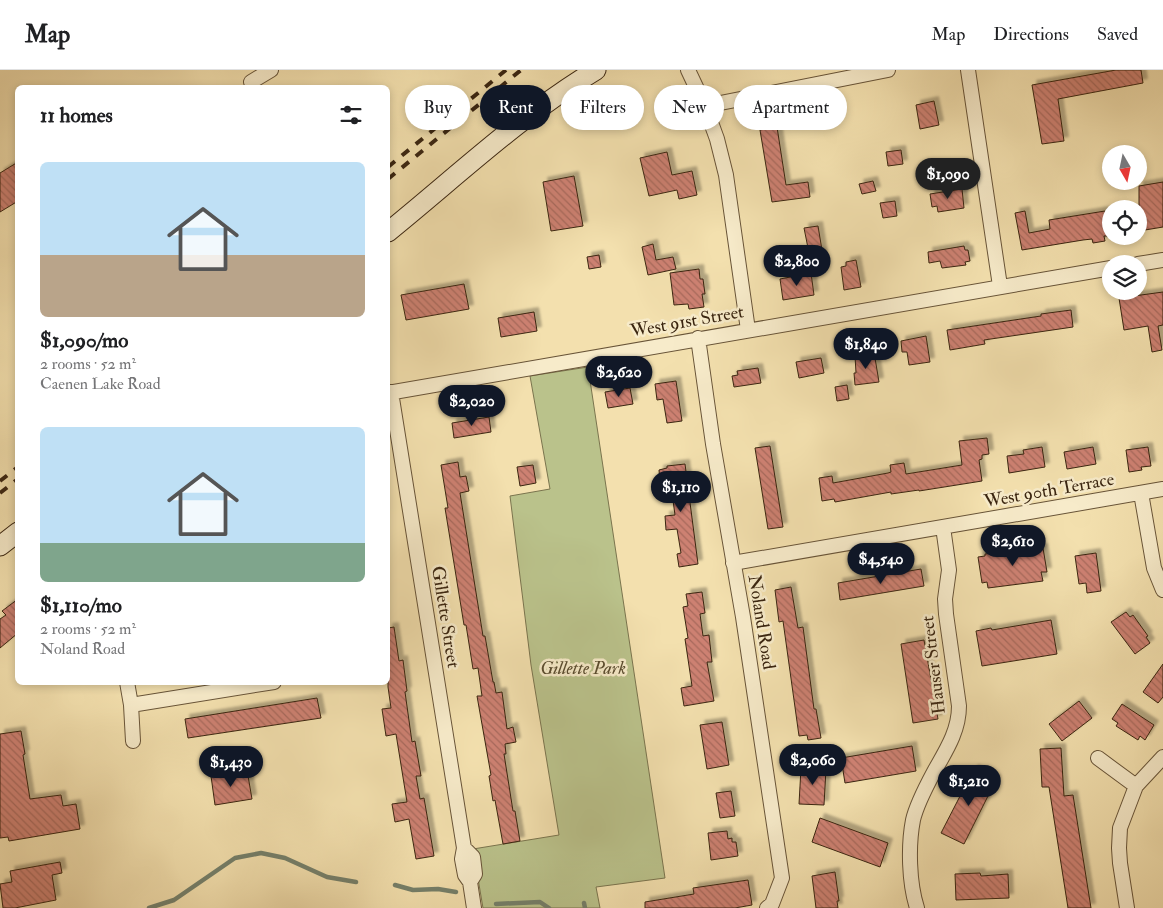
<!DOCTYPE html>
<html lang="en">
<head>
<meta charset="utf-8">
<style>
  :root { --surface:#fff; --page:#f6f6f6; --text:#202124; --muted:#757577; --line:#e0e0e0; --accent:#111827 }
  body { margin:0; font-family:"IM FELL Double Pica",serif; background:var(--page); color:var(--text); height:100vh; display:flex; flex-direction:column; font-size:19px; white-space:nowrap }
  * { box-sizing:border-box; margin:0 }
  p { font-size:16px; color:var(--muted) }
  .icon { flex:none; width:28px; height:28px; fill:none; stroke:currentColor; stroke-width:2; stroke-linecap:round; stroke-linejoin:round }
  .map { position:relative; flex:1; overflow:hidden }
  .panel { position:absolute; left:15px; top:15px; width:375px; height:600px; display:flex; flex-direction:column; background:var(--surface); border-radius:8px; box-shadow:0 2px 8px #0003 }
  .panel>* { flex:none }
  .hud { position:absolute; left:405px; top:15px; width:475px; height:45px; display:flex; gap:10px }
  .needle { width:32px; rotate:171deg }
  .controls { position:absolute; left:1102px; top:75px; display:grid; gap:10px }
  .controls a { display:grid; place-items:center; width:45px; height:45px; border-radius:50%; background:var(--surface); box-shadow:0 2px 8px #0003; font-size:25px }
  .price { position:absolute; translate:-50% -42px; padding:0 11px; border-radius:18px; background:var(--accent); color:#fff; font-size:16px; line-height:32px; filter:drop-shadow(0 1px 2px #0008) }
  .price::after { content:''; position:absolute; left:50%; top:30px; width:15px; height:11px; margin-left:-8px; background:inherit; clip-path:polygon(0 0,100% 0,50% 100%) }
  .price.on { background:#222; color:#fff }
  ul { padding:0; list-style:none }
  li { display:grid; align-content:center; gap:10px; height:265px; padding:0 25px }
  li span { display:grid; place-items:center; height:155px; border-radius:8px; color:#555 }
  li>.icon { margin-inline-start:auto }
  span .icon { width:90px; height:90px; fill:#fffc; stroke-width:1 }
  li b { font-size:21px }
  h2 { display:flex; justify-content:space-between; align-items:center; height:60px; padding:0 25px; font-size:21px }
  .pill { padding:0 18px; border-radius:22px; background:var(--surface); box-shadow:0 2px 8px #0003; font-size:18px; line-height:45px }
  .pill.on { background:var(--accent); color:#fff }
  header { display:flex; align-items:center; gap:30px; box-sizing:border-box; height:70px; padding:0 25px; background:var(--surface); border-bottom:1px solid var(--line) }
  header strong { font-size:24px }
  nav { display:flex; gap:28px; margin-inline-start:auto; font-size:18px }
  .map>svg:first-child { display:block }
  .park { fill:#bac28b; stroke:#7a744e }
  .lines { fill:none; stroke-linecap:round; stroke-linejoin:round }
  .stream { stroke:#75806b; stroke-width:4.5 }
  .building { fill:url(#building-back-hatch); stroke:#3a2510; filter:url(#shadow) }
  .minor-casing { stroke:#685438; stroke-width:16 }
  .secondary-casing { stroke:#3a2510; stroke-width:21 }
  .minor { stroke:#f7ebca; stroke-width:14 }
  .secondary { stroke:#f7ebca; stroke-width:19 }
  .rail { stroke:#3a2510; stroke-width:4; stroke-dasharray:9 9; stroke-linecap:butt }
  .labels { text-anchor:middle; stroke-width:5; stroke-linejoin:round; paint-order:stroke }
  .street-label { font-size:18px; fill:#3a2510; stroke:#f7ebca }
  .park-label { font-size:18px; font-style:italic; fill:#5a4c2f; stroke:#f7ebca }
</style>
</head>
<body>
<header>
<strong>Map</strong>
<nav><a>Map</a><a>Directions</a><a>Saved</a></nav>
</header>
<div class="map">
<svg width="1163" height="838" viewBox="0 0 1163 838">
  <defs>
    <pattern id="building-back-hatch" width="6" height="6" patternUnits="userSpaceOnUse" patternTransform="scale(1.25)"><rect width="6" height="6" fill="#cd8172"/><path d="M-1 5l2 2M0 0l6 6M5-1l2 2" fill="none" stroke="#a7695c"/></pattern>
    <filter id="shadow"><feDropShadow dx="4.5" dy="-4.5" stdDeviation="1" flood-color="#0004"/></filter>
  </defs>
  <rect width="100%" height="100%" fill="#f3e0ae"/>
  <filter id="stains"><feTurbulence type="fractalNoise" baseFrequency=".004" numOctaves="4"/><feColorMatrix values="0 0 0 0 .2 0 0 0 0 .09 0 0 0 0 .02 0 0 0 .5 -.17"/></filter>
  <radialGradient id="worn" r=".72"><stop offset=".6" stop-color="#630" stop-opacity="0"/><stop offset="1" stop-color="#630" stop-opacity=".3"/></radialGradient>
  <path class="park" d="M588 297 665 808 596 817 600 838H483L473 779 559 765 531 595 510 426 550 419 530 306Z"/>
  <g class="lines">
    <path class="stream" d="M395 815 413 820 438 819 456 822
      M584 833 585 838
      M496 834 540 832 549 838
      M149 838 174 830 235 788 261 783 285 788 327 807 356 812"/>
  </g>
  <path class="building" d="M1116 0H1141L1143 13 1058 29 1064 71 1042 74 1032 15Z
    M934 31 939 55 920 59 916 35Z
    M777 57 786 115 808 112 810 127 772 132 760 60Z
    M901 80 903 94 888 96 886 82Z
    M667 82 672 105 692 101 697 125 679 129 677 120 649 126 640 88Z
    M18 92V131L0 142V103Z
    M574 106 583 156 551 161 543 112Z
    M873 111 876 121 862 124 859 114Z
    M1163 112V157L1139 161V116Z
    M962 119 964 138 938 142 937 136 932 137 930 124Z
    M895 131 897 146 883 148 880 133Z
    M1025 141 1029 163 1050 159 1049 150 1105 141 1109 166H1104L1105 171 1093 173 1092 169 1083 170 1022 180 1015 143Z
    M818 156 823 186 810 188 804 158Z
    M653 174 656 190 673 187 676 199 648 205 642 177Z
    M964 176 965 180H968L970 191 965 192 966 195 942 198 940 191 929 193 928 182Z
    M599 185 601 197 589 199 587 187Z
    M856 190 861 217 844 220 841 197 846 196V192Z
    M699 199 700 209H703L705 224H702L704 237 689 239 688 234 674 235 670 203Z
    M811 203 814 225 783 230 780 209Z
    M464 214 469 239 406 250 401 225Z
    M1163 222V255L1158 256 1162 280 1152 282 1148 256 1124 260 1119 228Z
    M1071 240 1073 257 984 270 985 274 950 280 947 260 1041 246V244Z
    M534 242 537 261 501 267 498 248Z
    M926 266 930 292 909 295 907 282H902L901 271Z
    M873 284V288H875L879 312 855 315 854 303H856L855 286Z
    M821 288 824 303 799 308 796 292Z
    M758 298 761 313 734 317 732 306 738 305 737 301Z
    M676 311 682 351 667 353 663 329 657 330 655 314Z
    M847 315 849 329 837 331 835 317Z
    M630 318 633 334 608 338 605 322Z
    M489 347 491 362 454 368 452 353Z
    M987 368 989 384 982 385V389L979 390 982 411 919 421V420L891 424V422L835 432 834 429 822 431 819 408 832 406 833 413 888 403 891 402 890 395 904 393 906 404 962 395 959 371Z
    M770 376 783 457 768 459 755 378Z
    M1042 377 1045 397 1009 403 1007 386 1024 384 1023 380Z
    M1093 377 1096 394 1067 399 1064 382Z
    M1148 377 1151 396 1141 397 1142 400 1129 402 1126 380Z
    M458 392 460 407 466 406 469 421 460 423 483 566H485L493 612H494L496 623 502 622 507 659 513 657 516 672 505 674 506 684H504L513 741H515L520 771 503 774 495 730 493 731 489 706 491 705 480 643 477 626H482L478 598 473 599 466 555H464L445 438H448L441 395Z
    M685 394 698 494 679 497 677 484 681 483 677 459 666 460 665 446 675 445 672 423 668 424 665 410 660 411 659 400 667 398V396Z
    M533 395 536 413 520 416 517 397Z
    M1034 478V479L1043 478 1047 502H1041L1043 511 988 518 987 512 982 513 978 487 985 486V484Z
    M1096 483 1101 521 1087 523 1086 513 1079 514 1075 486Z
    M921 499 924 516 840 530 838 513Z
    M791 517 798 558 803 557 814 639H816L821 668 808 670 807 665 799 666 783 551 779 552 775 520Z
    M702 522 705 543 700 544 703 566 709 565 712 592H707L714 631 684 636 681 618 692 616 685 569 688 568 683 537 688 536 686 524Z
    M18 529V563L0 578V549L6 545 2 541Z
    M1126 542 1130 547 1133 545 1148 566 1146 567 1150 573 1135 584 1111 552Z
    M1051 550 1057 584 982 596 976 561 991 558 992 560Z
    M394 557 399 591 403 590 407 621 405 622 412 672 415 671 421 706H416L420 729 424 728 434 786 416 789 409 749 395 752 392 734 407 732 396 664 386 666 382 639 391 638 388 617V558Z
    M924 570 938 649 913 653 901 574Z
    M1163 594V627L1158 633 1143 622Z
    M317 628 321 648 188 668 185 649Z
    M1079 631 1092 648 1062 671 1049 654Z
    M1122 634 1154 655 1145 670 1140 666 1138 670 1116 656 1118 653 1112 649Z
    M722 652 729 695 707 699 700 655Z
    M21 661 25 684 23 685 30 729 61 725 63 736 76 734 80 759 9 771 8 767 0 768V664Z
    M912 676 916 701 845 713 841 688Z
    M1061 678 1064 726 1073 725 1091 838H1068L1049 717H1042L1040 679Z
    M801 698 826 699 824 735 799 734Z
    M974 699 996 710 964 774 941 763Z
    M247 700 252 729 215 735 211 706Z
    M731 721 735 746 720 748 716 723Z
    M820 748 888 773 880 797 812 772Z
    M727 761 728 769 732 768V772H736L738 786 711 790 708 763Z
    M60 792 62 803 52 805 56 830 15 838H3L0 814 12 812 10 801Z
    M835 802 839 831H837L838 838H816L812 806Z
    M980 803 981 806 1008 804 1009 828 956 830 955 804Z
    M748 810 752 835 735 838H645V832L694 824 693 818Z"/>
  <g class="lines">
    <g class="minor-casing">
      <path id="minor" d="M688 0 705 36 717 69 726 105 748 260
        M968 0 1000 216
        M251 12 271 0
        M705 36 888 0
        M1138 194 1163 190
        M698 268 713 374 743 547 782 808 772 834 767 838
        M391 322 464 778 462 789 465 805 470 812 474 838
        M388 323 1111 198
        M1141 423 1154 498 1163 520
        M733 493 1163 419
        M127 612 131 635 133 671
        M131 635 274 612
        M1098 688 1136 716
        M464 778 473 787 475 804 470 812
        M917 838C909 813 908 776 913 750 917 733 927 715 935 700 947 679 959 660 959 636L946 544 945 529 949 500 943 457
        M1127 838 1120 793 1119 778 1120 758 1136 716 1163 687"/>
    </g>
    <g class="secondary-casing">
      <path id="secondary" d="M388 162C456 107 521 45 596 0
        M0 476 18 462"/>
    </g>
    <use href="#minor" class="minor"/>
    <use href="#secondary" class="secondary"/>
    <path class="rail" d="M388 97 506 0
      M388 109 521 0
      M0 411 18 397
      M0 423 18 409"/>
  </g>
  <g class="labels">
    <g class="street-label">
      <text transform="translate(687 251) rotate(-10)" y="6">West 91st Street</text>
      <text transform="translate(1049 420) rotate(-10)" y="6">West 90th Terrace</text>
      <text transform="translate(446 547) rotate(81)" y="6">Gillette Street</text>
      <text transform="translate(762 552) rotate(81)" y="6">Noland Road</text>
      <text transform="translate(933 595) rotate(-97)" y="6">Hauser Street</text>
    </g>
    <g class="park-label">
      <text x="583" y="604">Gillette Park</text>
    </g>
  </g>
  <rect width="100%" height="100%" filter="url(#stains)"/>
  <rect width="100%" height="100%" fill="url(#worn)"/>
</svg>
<div class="controls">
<a><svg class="needle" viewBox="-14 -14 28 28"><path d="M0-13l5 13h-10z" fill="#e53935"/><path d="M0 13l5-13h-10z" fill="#757577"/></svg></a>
<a><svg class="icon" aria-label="locate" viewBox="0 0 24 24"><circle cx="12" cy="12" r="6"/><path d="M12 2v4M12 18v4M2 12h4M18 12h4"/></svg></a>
<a><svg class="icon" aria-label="layers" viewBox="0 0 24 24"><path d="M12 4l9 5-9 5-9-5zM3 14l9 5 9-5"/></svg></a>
</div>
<b class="price on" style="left:948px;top:130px">$1,090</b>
<b class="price" style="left:797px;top:217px">$2,800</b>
<b class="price" style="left:866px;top:300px">$1,840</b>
<b class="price" style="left:619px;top:328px">$2,620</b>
<b class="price" style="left:472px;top:357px">$2,020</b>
<b class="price" style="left:681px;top:443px">$1,110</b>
<b class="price" style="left:1013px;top:497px">$2,610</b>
<b class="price" style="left:881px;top:515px">$4,540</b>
<b class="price" style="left:813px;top:716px">$2,060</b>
<b class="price" style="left:231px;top:718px">$1,430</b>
<b class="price" style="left:969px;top:737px">$1,210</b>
<div class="hud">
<a class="pill">Buy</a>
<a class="pill on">Rent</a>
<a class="pill">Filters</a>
<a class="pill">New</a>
<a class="pill">Apartment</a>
</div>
<section class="panel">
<h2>11 homes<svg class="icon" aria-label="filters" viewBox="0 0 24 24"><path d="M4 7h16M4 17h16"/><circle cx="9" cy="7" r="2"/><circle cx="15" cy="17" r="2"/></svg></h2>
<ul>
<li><span style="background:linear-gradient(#bfe0f5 60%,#b9a48a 0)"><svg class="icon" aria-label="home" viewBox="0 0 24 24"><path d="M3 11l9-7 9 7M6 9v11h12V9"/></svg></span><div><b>$1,090/mo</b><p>2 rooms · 52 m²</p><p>Caenen Lake Road</p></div></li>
<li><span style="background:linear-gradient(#bfe0f5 75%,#7fa58c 0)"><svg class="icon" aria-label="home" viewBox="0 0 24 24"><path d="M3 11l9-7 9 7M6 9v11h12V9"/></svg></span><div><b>$1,110/mo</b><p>2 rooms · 52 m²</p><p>Noland Road</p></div></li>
</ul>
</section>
</div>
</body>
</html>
